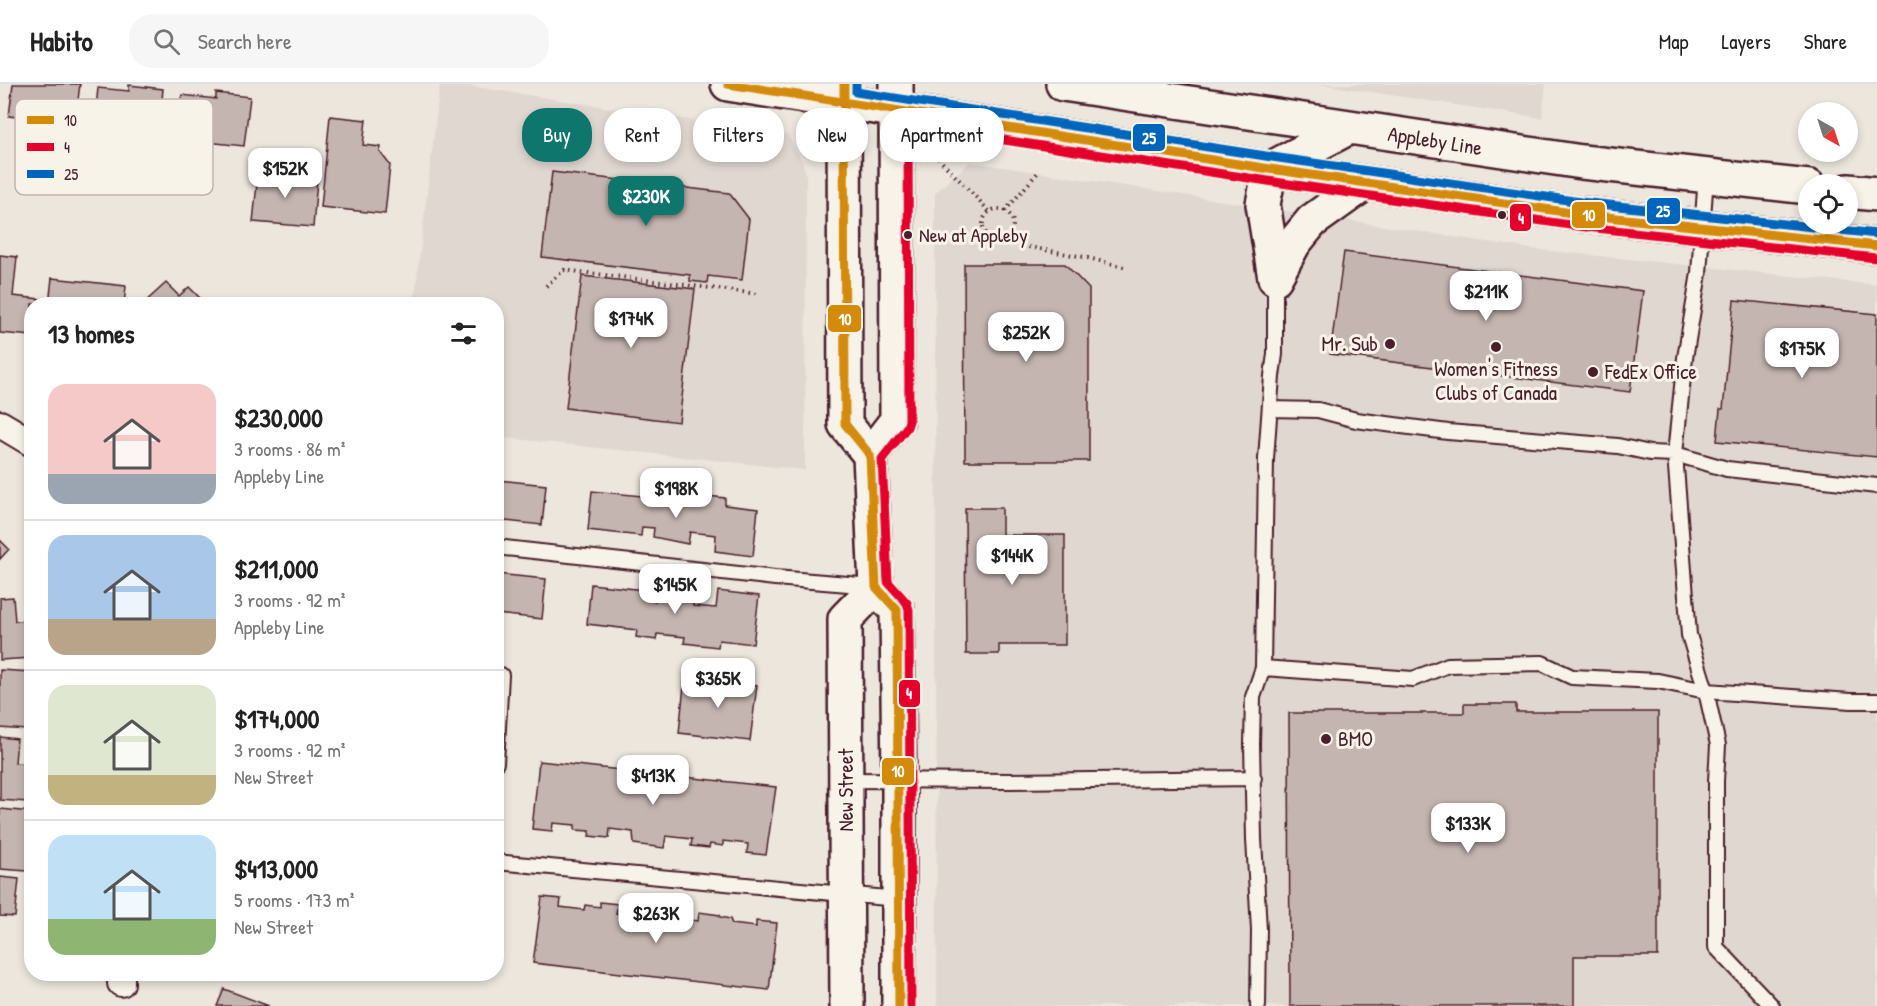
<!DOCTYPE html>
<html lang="en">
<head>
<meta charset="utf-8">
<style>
  :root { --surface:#fff; --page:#f6f6f6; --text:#222; --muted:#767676; --line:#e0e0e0; --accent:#0f766e }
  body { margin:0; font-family:"Patrick Hand",sans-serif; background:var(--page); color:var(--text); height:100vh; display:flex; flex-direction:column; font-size:22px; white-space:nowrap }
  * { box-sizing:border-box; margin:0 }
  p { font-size:20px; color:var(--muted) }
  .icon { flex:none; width:33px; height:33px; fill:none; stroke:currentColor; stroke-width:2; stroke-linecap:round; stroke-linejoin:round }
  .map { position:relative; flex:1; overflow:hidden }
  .panel { position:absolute; left:24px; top:213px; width:480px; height:684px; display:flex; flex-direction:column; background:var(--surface); border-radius:24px; box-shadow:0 3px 9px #0003 }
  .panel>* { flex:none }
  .banner { position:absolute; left:522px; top:24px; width:570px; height:54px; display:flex; gap:12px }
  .needle { width:39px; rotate:141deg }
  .controls { position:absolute; left:1798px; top:18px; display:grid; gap:12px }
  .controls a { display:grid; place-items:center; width:60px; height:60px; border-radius:50%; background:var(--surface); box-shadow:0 3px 9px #0003; font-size:30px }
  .price { position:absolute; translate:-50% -51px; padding:0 14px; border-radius:12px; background:#fff; color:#222; font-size:20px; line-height:39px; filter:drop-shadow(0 2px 3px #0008) }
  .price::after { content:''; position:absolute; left:50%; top:36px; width:18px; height:14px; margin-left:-9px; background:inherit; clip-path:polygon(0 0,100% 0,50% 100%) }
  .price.active { background:var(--accent); color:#fff }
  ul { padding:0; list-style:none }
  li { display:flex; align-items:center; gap:18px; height:150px; padding:0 24px }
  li+li { border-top:2px solid var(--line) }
  li span { display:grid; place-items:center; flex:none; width:168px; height:120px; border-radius:18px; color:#555 }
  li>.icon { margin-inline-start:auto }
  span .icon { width:72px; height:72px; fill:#fffc; stroke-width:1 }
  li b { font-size:26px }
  h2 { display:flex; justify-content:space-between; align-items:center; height:72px; padding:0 24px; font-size:26px }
  .tag { padding:0 21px; border-radius:24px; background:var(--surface); box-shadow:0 3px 9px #0003; font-size:21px; line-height:54px }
  .tag.active { background:var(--accent); color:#fff }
  header { display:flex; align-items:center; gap:36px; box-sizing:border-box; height:84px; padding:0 30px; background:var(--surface); border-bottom:2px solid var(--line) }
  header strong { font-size:28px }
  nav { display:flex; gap:33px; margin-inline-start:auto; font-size:21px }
  .search { width:420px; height:54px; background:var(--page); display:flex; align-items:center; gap:15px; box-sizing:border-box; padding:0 21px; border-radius:24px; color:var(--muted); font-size:22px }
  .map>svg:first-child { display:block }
  .built { fill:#e0d7d0 }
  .building { fill:#c4b5b0; stroke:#4a1f2b; stroke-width:1.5 }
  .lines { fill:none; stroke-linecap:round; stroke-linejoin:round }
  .service-casing { stroke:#4a1f2b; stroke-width:18 }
  .minor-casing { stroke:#4a1f2b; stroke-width:30 }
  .secondary-casing { stroke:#4a1f2b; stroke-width:38 }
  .primary-casing { stroke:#4a1f2b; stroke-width:38 }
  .path { stroke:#4a1f2b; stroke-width:4; stroke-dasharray:1.5 4.5; stroke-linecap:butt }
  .service { stroke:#f7f3e8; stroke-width:14 }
  .minor { stroke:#f7f3e8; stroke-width:26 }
  .secondary { stroke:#f7f3e8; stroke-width:33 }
  .primary { stroke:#f7f3e8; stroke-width:33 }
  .bus-1-casing { stroke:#f7f3e8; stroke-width:14 }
  .bus-2-casing { stroke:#f7f3e8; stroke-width:14 }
  .bus-3-casing { stroke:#f7f3e8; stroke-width:14 }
  .bus-1 { stroke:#d48b09; stroke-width:9 }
  .bus-2 { stroke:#e4002b; stroke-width:9 }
  .bus-3 { stroke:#0065bd; stroke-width:9 }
  .bus-dot { fill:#4a1f2b; stroke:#f7f3e8; stroke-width:2 }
  .labels { text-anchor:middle; stroke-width:6; stroke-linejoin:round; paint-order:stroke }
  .bus-label { font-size:20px; fill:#4a1f2b; stroke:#f7f3e8; text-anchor:start }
  .street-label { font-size:21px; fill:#4a1f2b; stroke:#f7f3e8 }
  .poi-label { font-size:21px; fill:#4a1f2b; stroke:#f7f3e8; text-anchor:start }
  .key { fill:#f7f3e8; stroke:#c3b3af; stroke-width:1.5 }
  .key-label { font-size:16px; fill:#4a1f2b }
  .line-badge { stroke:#f7f3e8; stroke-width:2 }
  .badge-label { font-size:16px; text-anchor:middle; font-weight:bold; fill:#fff }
</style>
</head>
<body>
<header>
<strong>Habito</strong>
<div class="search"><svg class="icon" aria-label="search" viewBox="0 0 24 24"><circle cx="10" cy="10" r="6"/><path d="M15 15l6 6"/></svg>Search here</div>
<nav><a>Map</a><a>Layers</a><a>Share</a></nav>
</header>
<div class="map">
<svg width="1877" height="922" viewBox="0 0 1877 922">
  <rect width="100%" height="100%" fill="#ece6dd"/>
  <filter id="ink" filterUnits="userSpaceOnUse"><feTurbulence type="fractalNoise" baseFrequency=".0167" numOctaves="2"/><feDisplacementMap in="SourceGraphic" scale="12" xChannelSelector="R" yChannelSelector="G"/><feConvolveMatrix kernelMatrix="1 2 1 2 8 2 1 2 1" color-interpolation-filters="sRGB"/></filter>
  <g filter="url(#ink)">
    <path class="built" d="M440 0H456L788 51 802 77 806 90 805 386 497 353 496 220H414Z
      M1319 0H1546L1542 34Z
      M970 78 1532 165 1877 201V922H937L935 109Z"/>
    <path class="building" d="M13 0H80L75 40 9 32Z
      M129 1 163 5 159 49 94 42 98 4 129 7Z
      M216 9 250 13 244 62 178 55 182 11 216 15Z
      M330 32 366 36 363 61 381 63 380 68 390 81 385 130 321 123Z
      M275 83 296 85 295 93 317 96 313 143 253 138 258 90 275 92Z
      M552 88 729 109 749 135 742 196 708 192 707 199 690 197V191L542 173Z
      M1344 168 1643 207 1630 308 1330 270Z
      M0 171 17 173 13 212 40 215V220H32V252L0 249Z
      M964 180H1065L1089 205V377H965Z
      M582 192 695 205 679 338 566 324Z
      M52 194 126 202 124 220H49Z
      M166 199 179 212 189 203 206 220H143Z
      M1734 216 1877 230V373L1717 357 1720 325H1723Z
      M496 389H499L498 396 546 401 542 441 496 436Z
      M643 405 663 407 662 413 689 416 690 410 725 414V421L758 425 753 472 715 467 716 451 690 448 688 460 653 453 654 444 642 443 641 452 588 446 592 407 642 412Z
      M965 424H1002V451H1065V561H999V570H966Z
      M0 456 9 465 0 475Z
      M496 490 546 495 542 535 496 530Z
      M591 500 644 506V516L655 517 657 504 694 509 693 522 716 524 718 507 759 512 753 560 719 556 718 563 684 559 685 553 657 550 656 556 636 553 637 546 587 540Z
      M13 513 15 537 31 536 32 574 0 576V514Z
      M0 586 32 588 27 646 0 644Z
      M685 592 757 601 750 657 679 649Z
      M1464 620H1516V628H1658V872H1574V922H1290L1289 629H1464Z
      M0 653 17 655 15 679 31 680 28 718 0 716Z
      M539 677 776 703 766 771 747 769 748 760 723 757V762L710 760 709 764 691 762 692 755 666 752 664 764 634 760 633 748 610 745 609 754 589 752 590 747 575 746V741L553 739 552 747 532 745Z
      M0 725 32 728 27 787 0 785Z
      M0 793 19 795 15 833 0 832Z
      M542 813 561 815 560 823 584 826 585 821 600 823V818L618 820 616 829 641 832 642 817 676 822 675 834 698 837 699 828 720 831V833L730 835 732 840 756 843V837L777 839 769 906 533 879Z
      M224 905 269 922H217Z"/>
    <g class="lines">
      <g class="service-casing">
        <path id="service" d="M1706 92 1699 189 1685 274 1675 370 1689 551 1706 607 1718 661 1716 697V863L1772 922
          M1270 325 1318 326 1356 336 1448 348 1618 362 1650 369 1675 370 1727 385 1877 402
          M496 463 775 494 873 502
          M1263 584 1413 595 1448 581 1542 579 1572 593 1658 597 1706 607 1851 617H1877
          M496 679 501 591
          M847 696 1011 697 1254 694
          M496 778 898 815
          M1258 922 1259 846 1254 755 1252 660 1253 613 1263 584 1266 375 1272 292 1275 270V194"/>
      </g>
      <g class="minor-casing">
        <path id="minor" d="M0 340 32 359
          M121 890V899"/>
      </g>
      <g class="secondary-casing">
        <path id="secondary" d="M844 0 845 340 870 371 876 503 897 526 899 696V922
          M1275 194 1263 120 1270 85 1348 44
          M1275 194 1294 159 1312 137 1365 99
          M870 371 897 336 896 0
          M847 922 845 535 876 503"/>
      </g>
      <g class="primary-casing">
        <path id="primary" d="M728 0 1270 85 1579 130 1877 162
          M1063 0 1582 78 1809 103
          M1848 107 1877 110"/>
      </g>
      <path class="path" d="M938 74 990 128
        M983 140a15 15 0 1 1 30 0a15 15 0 1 1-30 0Z
        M1005 127 1040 86
        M1008 151 1023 162 1084 173 1128 184
        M546 202 564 186 759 210"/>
      <use href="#service" class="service"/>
      <use href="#minor" class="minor"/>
      <use href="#secondary" class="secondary"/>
      <use href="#primary" class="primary"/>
      <g class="bus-1-casing">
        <path id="bus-1" d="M728 0 1270 85 1579 130 1877 162
          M844 0 845 340 870 371 876 503 897 526 899 922"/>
      </g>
      <g class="bus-2-casing">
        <path id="bus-2" d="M911 922 909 526 907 519 888 498 882 375 907 343 909 337 908 41 1268 97 1577 142 1876 174"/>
      </g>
      <g class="bus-3-casing">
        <path id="bus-3" d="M856 0V8L1272 73 1581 118 1877 150"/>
      </g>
      <use href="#bus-1" class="bus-1"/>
      <use href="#bus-2" class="bus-2"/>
      <use href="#bus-3" class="bus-3"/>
    </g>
  </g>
  <g class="bus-dot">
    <circle cx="1502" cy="131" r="5"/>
    <circle cx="908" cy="151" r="5"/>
    <circle cx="1390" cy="260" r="6"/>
    <circle cx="1496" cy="263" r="6"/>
    <circle cx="1593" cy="288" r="6"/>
    <circle cx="1326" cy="655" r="6"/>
  </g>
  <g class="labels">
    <g class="bus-label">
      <text x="919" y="158">New at Appleby</text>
    </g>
    <g class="street-label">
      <text transform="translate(1435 57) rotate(9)" y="7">Appleby Line</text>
      <text transform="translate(846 706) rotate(-90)" y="7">New Street</text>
    </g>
    <g class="poi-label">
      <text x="1378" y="267" text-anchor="end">Mr. Sub</text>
      <text x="1496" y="292" text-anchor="middle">Women's Fitness<tspan x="1496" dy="24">Clubs of Canada</tspan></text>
      <text x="1605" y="295">FedEx Office</text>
      <text x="1338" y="662">BMO</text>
    </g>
  </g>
  <rect x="15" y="15" width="198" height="96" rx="9" class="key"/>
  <rect x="27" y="32" width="27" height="8" fill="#d48b09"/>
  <rect x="27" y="59" width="27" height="8" fill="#e4002b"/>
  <rect x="27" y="86" width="27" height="8" fill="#0065bd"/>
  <g class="key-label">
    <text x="64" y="42">10</text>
    <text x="64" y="69">4</text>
    <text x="64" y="96">25</text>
  </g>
  <g class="line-badge">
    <rect x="1132" y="39" width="34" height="29" rx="6" fill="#0065bd"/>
    <rect x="1646" y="113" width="35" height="28" rx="6" fill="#0065bd"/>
    <rect x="1571" y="117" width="35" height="28" rx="6" fill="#d48b09"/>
    <rect x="1509" y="119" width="23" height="29" rx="6" fill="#e4002b"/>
    <rect x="827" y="220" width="35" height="29" rx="6" fill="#d48b09"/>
    <rect x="898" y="595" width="23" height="29" rx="6" fill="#e4002b"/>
    <rect x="881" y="673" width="34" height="29" rx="6" fill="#d48b09"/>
  </g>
  <g class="badge-label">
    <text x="1149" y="60">25</text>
    <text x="1663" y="133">25</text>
    <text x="1589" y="137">10</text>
    <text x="1521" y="140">4</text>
    <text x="845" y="241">10</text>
    <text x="909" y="615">4</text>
    <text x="898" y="693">10</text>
  </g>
</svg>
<div class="controls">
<a><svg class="needle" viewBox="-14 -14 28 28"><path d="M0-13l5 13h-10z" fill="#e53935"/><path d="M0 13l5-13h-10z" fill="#767676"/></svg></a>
<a><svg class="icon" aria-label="locate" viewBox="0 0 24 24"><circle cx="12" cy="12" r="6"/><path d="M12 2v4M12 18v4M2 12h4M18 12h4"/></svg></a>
</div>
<b class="price" style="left:285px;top:115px">$152K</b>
<b class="price active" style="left:646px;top:143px">$230K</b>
<b class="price" style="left:1486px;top:238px">$211K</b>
<b class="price" style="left:631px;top:265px">$174K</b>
<b class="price" style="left:1026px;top:279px">$252K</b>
<b class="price" style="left:1802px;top:295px">$175K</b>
<b class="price" style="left:676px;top:435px">$198K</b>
<b class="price" style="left:1012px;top:502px">$144K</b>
<b class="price" style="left:675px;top:531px">$145K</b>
<b class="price" style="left:718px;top:625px">$365K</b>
<b class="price" style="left:653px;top:722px">$413K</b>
<b class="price" style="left:1468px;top:770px">$133K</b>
<b class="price" style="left:656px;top:860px">$263K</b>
<div class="banner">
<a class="tag active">Buy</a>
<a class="tag">Rent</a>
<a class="tag">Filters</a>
<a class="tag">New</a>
<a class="tag">Apartment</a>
</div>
<section class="panel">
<h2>13 homes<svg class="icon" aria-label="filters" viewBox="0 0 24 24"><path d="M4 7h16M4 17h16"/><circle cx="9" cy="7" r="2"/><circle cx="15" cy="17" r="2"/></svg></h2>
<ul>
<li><span style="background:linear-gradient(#f6c9c9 75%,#9aa5b1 0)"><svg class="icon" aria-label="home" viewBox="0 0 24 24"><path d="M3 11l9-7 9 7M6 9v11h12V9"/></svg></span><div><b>$230,000</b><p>3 rooms · 86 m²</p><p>Appleby Line</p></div></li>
<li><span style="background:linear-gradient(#a9c7e8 70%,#b9a48a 0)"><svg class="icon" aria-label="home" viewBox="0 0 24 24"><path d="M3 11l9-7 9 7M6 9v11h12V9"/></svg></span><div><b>$211,000</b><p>3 rooms · 92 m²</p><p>Appleby Line</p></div></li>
<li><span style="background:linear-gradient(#dfe7d0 75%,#c2b280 0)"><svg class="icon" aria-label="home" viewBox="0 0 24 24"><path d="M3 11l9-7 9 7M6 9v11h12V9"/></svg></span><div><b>$174,000</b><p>3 rooms · 92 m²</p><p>New Street</p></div></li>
<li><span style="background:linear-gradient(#bfe0f5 70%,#8fb573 0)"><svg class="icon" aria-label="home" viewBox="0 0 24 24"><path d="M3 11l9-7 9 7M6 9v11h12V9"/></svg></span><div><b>$413,000</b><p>5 rooms · 173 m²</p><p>New Street</p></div></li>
</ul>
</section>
</div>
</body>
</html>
